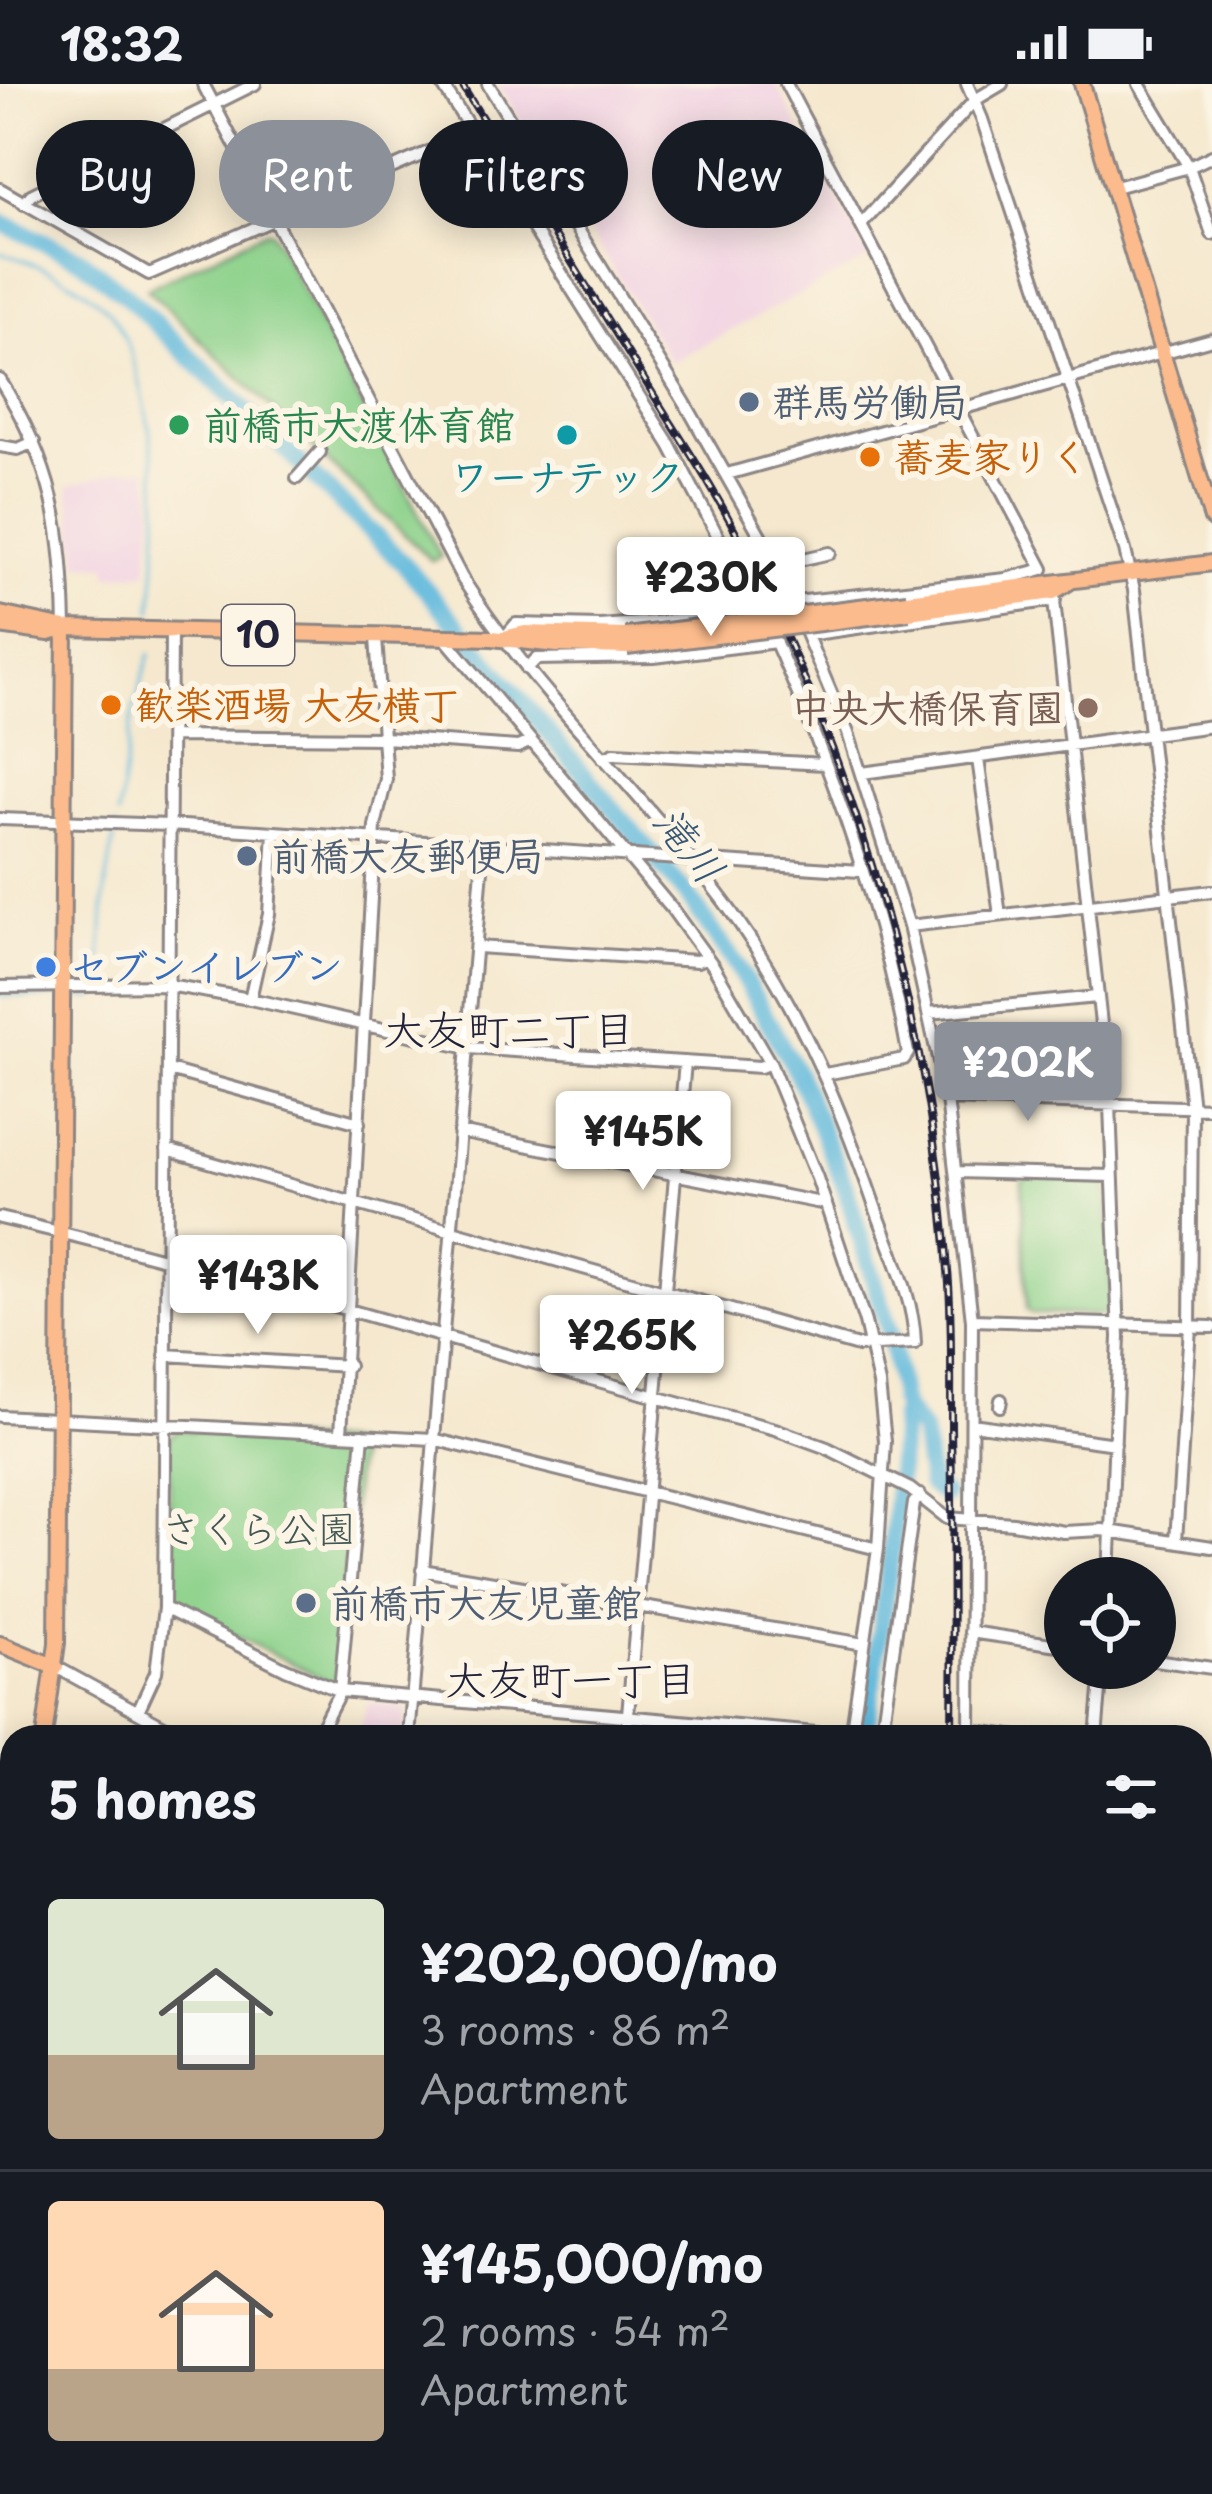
<!DOCTYPE html>
<html lang="en">
<head>
<meta charset="utf-8">
<style>
  :root { --surface:#171b24; --page:#20242c; --text:#f1f3f6; --muted:#9ea1a6; --line:#363941; --accent:#8c9099 }
  body { margin:0; font-family:"Playpen Sans","Klee One",sans-serif; background:var(--page); color:var(--text); height:100vh; display:flex; flex-direction:column; font-size:45px; white-space:nowrap }
  * { box-sizing:border-box; margin:0 }
  p { font-size:39px; color:var(--muted) }
  .icon { flex:none; width:66px; height:66px; fill:none; stroke:currentColor; stroke-width:2; stroke-linecap:round; stroke-linejoin:round }
  .map { position:relative; flex:1; overflow:hidden }
  .sheet { position:absolute; left:0px; top:1641px; width:1212px; height:771px; display:flex; flex-direction:column; background:var(--surface); border-radius:36px 36px 0 0; box-shadow:0 6px 30px #0003 }
  .sheet>* { flex:none }
  .banner { position:absolute; left:36px; top:36px; width:1140px; height:108px; display:flex; gap:24px }
  .tools { position:absolute; left:1044px; top:1473px; display:grid; gap:24px }
  .tools a { display:grid; place-items:center; width:132px; height:132px; border-radius:50%; background:var(--surface); box-shadow:0 6px 30px #0003; font-size:60px }
  .price { position:absolute; translate:-50% -102px; padding:0 27px; border-radius:12px; background:#fff; color:#222; font-size:39px; line-height:78px; filter:drop-shadow(0 3px 6px #0008) }
  .price::after { content:''; position:absolute; left:50%; top:72px; width:36px; height:27px; margin-left:-18px; background:inherit; clip-path:polygon(0 0,100% 0,50% 100%) }
  .price.on { background:var(--accent); color:#fff }
  ul { padding:0; list-style:none }
  li { display:flex; align-items:center; gap:36px; height:300px; padding:0 48px }
  li+li { border-top:3px solid var(--line) }
  li span { display:grid; place-items:center; flex:none; width:336px; height:240px; border-radius:12px; color:#555 }
  li>.icon { margin-inline-start:auto }
  span .icon { width:144px; height:144px; fill:#fffc; stroke-width:1 }
  li b { font-size:51px }
  h2 { display:flex; justify-content:space-between; align-items:center; height:144px; padding:0 48px; font-size:51px }
  .chip { padding:0 42px; border-radius:54px; background:var(--surface); box-shadow:0 6px 30px #0003; font-size:42px; line-height:108px }
  .chip.on { background:var(--accent); color:#fff }
  .status { display:flex; justify-content:space-between; align-items:center; height:84px; padding:0 60px; background:var(--surface); direction:ltr }
  .status svg { height:33px; fill:currentColor }
  .map>svg:first-child { display:block }
  .built { fill:#f1d0e3 }
  .green { fill:#8dd28c; stroke:#587a64; stroke-width:3 }
  .lines { fill:none; stroke-linecap:round; stroke-linejoin:round }
  .stream { stroke:#60b9dd; stroke-width:3 }
  .river { stroke:#60b9dd; stroke-width:18 }
  .minor-casing { stroke:#8c8584; stroke-width:16 }
  .major-casing { stroke:#8c8584; stroke-width:20 }
  .highway-casing { stroke:#8c8584; stroke-width:22 }
  .minor { stroke:#fff; stroke-width:10 }
  .major { stroke:#fbbb8c; stroke-width:14 }
  .highway { stroke:#fbbb8c; stroke-width:16 }
  .rail-casing { stroke:#22223b; stroke-width:8 }
  .rail { stroke:#fcf5e5; stroke-width:3; stroke-dasharray:9; stroke-linecap:butt }
  .major-bridge-casing { stroke:#8c8584; stroke-width:20; stroke-linecap:butt }
  .major-bridge { stroke:#fbbb8c; stroke-width:14 }
  .service-dot { fill:#5c6f8a; stroke:#fcf5e5; stroke-width:4.5 }
  .leisure-dot { fill:#2e9e5b; stroke:#fcf5e5; stroke-width:4.5 }
  .culture-dot { fill:#0f9aa8; stroke:#fcf5e5; stroke-width:4.5 }
  .food-dot { fill:#e8710a; stroke:#fcf5e5; stroke-width:4.5 }
  .education-dot { fill:#8d6e63; stroke:#fcf5e5; stroke-width:4.5 }
  .shop-dot { fill:#3f7fe0; stroke:#fcf5e5; stroke-width:4.5 }
  .labels { text-anchor:middle; stroke-width:12; stroke-linejoin:round; paint-order:stroke }
  .shield { fill:#fcf5e5; stroke:#63616e; stroke-width:3 }
  .shield-label { font-size:36px; font-weight:bold; fill:#22223b }
  .service-label { font-size:39px; font-weight:bold; fill:#4e5e75; stroke:#fcf5e5; text-anchor:start }
  .leisure-label { font-size:39px; font-weight:bold; fill:#27864d; stroke:#fcf5e5; text-anchor:start }
  .food-label { font-size:39px; font-weight:bold; fill:#c56008; stroke:#fcf5e5; text-anchor:start }
  .culture-label { font-size:39px; font-weight:bold; fill:#0d838f; stroke:#fcf5e5 }
  .education-label { font-size:39px; font-weight:bold; fill:#785e54; stroke:#fcf5e5; text-anchor:end }
  .shop-label { font-size:39px; font-weight:bold; fill:#366cbe; stroke:#fcf5e5; text-anchor:start }
  .park-label { font-size:39px; fill:#425753; stroke:#fcf5e5 }
  .water-label { font-size:42px; font-style:italic; fill:#385774; stroke:#fcf5e5 }
  .neighbourhood-label { font-size:42px; fill:#22223b; stroke:#fcf5e5 }
</style>
</head>
<body>
<div class="status"><b>18:32</b><svg viewBox="0 0 49 12"><path d="M0 12V9h3v3zM5 12V6h3v6zM10 12V3h3v9zM15 12V0h3v12zM26 1h20v11H26zM47 4h2v5h-2z"/></svg></div>
<div class="map">
<svg width="1212" height="2410" viewBox="0 0 1212 2410">
  <rect width="100%" height="100%" fill="#fcf5e5"/>
  <filter id="ink" filterUnits="userSpaceOnUse"><feTurbulence type="fractalNoise" baseFrequency=".00833" numOctaves="2"/><feDisplacementMap in="SourceGraphic" scale="24" xChannelSelector="R" yChannelSelector="G"/><feConvolveMatrix kernelMatrix="1 2 1 2 8 2 1 2 1" color-interpolation-filters="sRGB"/></filter>
  <filter id="wash" filterUnits="userSpaceOnUse"><feTurbulence type="fractalNoise" baseFrequency=".004" numOctaves="4" result="noise"/><feDisplacementMap in="SourceGraphic" scale="48" xChannelSelector="R" yChannelSelector="G"/><feGaussianBlur stdDeviation="2.7" result="paint"/><feColorMatrix in="noise" values="0 0 0 0 0 0 0 0 0 0 0 0 0 0 0 0 0 1.4 0 .05"/><feComposite in="paint" operator="in"/></filter>
  <g filter="url(#wash)">
    <rect width="100%" height="100%" fill="#f5e8ce"/>
    <path class="built" d="M498 0H776L869 174 671 278Z
      M147 385 154 427 147 488 108 491V481L79 480 68 402 123 386Z
      M368 1619 402 1622 406 1627 404 1653H357Z"/>
    <path class="green" d="M266 147 272 148 441 473 432 477 147 205Z
      M1026 1093 1102 1095 1107 1100 1111 1226 1106 1231 1032 1230 1027 1226 1022 1097Z
      M179 1346 354 1359 357 1366 336 1596 332 1599 173 1521 169 1515V1353Z"/>
    <g class="lines">
      <path class="stream" d="M0 168C40 182 74 193 105 223 141 257 156 376 158 425 159 458 154 493 152 527
        M118 732 133 627 150 570
        M100 899 105 807 116 742
        M0 912 54 913
        M70 913 92 914 99 909"/>
      <path class="river" d="M0 138 80 175 127 212 406 482 687 811 737 882 798 991 844 1100 890 1249 903 1324 892 1463 865 1653
        M903 1324 922 1347 930 1400 944 1411
        M788 2400 789 2410"/>
    </g>
  </g>
  <g filter="url(#ink)">
    <g class="lines">
      <g class="minor-casing">
        <path id="minor" d="M442 0 670 361 755 523 763 530C827 670 881 818 908 969L904 975 825 990
          M488 0 685 319 777 481 848 649 909 842 947 1015 972 1236 970 1653
          M786 0 1043 485 1006 495 795 518
          M967 0 982 35 1125 466 1134 506 1192 1024 1190 1243 1176 1457
          M1139 0 1189 83 1212 150
          M1115 103 1189 83 1212 72
          M0 105 149 190 472 49
          M24 120 31 111 255 0
          M861 141 975 16 1002 0
          M0 296C54 383 63 444 65 544
          M0 362 18 365 34 358
          M727 390 1212 255
          M297 394 320 368
          M777 481 830 469
          M1053 508 1110 1021 1119 1253 1109 1494
          M807 551 1055 516
          M445 554 672 825 714 883 770 979 817 1094 865 1238 879 1300 885 1357 878 1465 851 1653
          M504 554 516 540 600 542 664 537 755 523
          M527 585 536 575 654 573 776 558
          M171 652 384 654 518 663 529 658
          M603 674 614 669 825 680
          M978 675 1000 831
          M862 689 1212 642
          M0 735 169 741 860 787
          M909 842 1212 807
          M477 863 697 877 707 873
          M0 903 168 901 250 915 468 964 760 983 770 979
          M250 915 269 830 274 748
          M929 929 1097 913
          M169 986 359 1039
          M947 1015 1212 1024
          M459 1048 826 1120
          M167 1066 858 1262 915 1259C914 1213 889 1163 874 1120 837 1013 793 911 725 819 642 707 537 612 462 494L203 0
          M957 1088 1112 1092
          M0 1134C261 1195 516 1278 775 1345L827 1364 910 1405 947 1434 1013 1439 1064 1448 1102 1446 1212 1463
          M972 1236 1212 1243
          M165 1271 348 1282
          M1000 1322 1001 1316
          M0 1332 433 1355 878 1465
          M972 1340 1115 1360
          M341 1350 375 742 386 695 376 554
          M422 1486 864 1560
          M164 1524 286 1585 340 1607 851 1652
          M970 1548 1065 1562
          M1155 1576 1212 1584
          M56 1583 184 1653
          M138 1627 156 1588 164 1524 171 547
          M970 1646 1018 1653
          M316 1653 340 1607 363 1351
          M409 1653 484 761
          M626 1653 685 978
          M881 1653 914 1419 920 1411
          M1096 1653 1102 1584
          M1200 1680 1212 1682
          M0 1755 12 1759
          M1200 2010 1212 2011
          M0 2052 12 2056
          M1200 2155 1212 2156
          M0 2195 12 2155
          M0 2213 12 2217
          M1200 2284 1212 2287
          M882 2400 884 2410
          M961 2400 966 2410
          M131 2410 134 2400
          M351 2410 352 2400
          M430 2410 432 2400
          M517 2410 520 2400
          M599 2410 602 2400
          M727 2410 728 2400
          M936 2410 939 2400
          M1061 2410 1068 2400"/>
      </g>
      <g class="major-casing">
        <path id="major" d="M1082 0 1212 435
          M907 517 1212 479
          M909 528 1053 508 1071 497
          M0 530 65 544
          M0 542 49 549 65 544 492 554 557 561 627 563
          M508 553 525 549 626 552
          M0 1560 56 1583
          M44 1653 57 1559 65 544
          M3 1902 2 1880 12 1822
          M1200 1924 1212 1839
          M1200 2392H1212
          M1075 2410 1084 2400"/>
      </g>
      <g class="highway-casing">
        <path id="highway" d="M1200 1784 1212 1785
          M1200 1799H1212
          M0 1881 12 1875
          M0 1904 12 1898"/>
      </g>
      <use href="#minor" class="minor"/>
      <use href="#major" class="major"/>
      <use href="#highway" class="highway"/>
      <g class="rail-casing">
        <path id="rail" d="M461 0C523 100 586 200 647 300 680 354 716 407 744 464 860 693 932 943 949 1200 952 1248 951 1297 951 1345 953 1448 953 1550 952 1653
          M805 2410 812 2400
          M836 2410 843 2400"/>
      </g>
      <use href="#rail" class="rail"/>
      <g class="major-bridge-casing">
        <path id="major-bridge" d="M626 552 907 517
          M627 563 909 528"/>
      </g>
      <use href="#major-bridge" class="major-bridge"/>
    </g>
  </g>
  <g class="service-dot">
    <circle cx="749" cy="318" r="12"/>
    <circle cx="247" cy="772" r="12"/>
    <circle cx="306" cy="1519" r="12"/>
  </g>
  <circle class="leisure-dot" cx="179" cy="341" r="12"/>
  <circle class="culture-dot" cx="567" cy="351" r="12"/>
  <g class="food-dot">
    <circle cx="870" cy="373" r="12"/>
    <circle cx="111" cy="621" r="12"/>
  </g>
  <circle class="education-dot" cx="1088" cy="624" r="12"/>
  <circle class="shop-dot" cx="46" cy="883" r="12"/>
  <g class="labels">
    <rect class="shield" x="222" y="521" width="72" height="60" rx="9"/>
    <g class="shield-label">
      <text x="258" y="564">10</text>
    </g>
    <g class="service-label">
      <text x="773" y="332">群馬労働局</text>
      <text x="271" y="786">前橋大友郵便局</text>
      <text x="330" y="1533">前橋市大友児童館</text>
    </g>
    <g class="leisure-label">
      <text x="203" y="355">前橋市大渡体育館</text>
    </g>
    <g class="food-label">
      <text x="894" y="387">蕎麦家りく</text>
      <text x="135" y="635">歓楽酒場 大友横丁</text>
    </g>
    <g class="culture-label">
      <text x="567" y="407">ワーナテック</text>
    </g>
    <g class="education-label">
      <text x="1064" y="638">中央大橋保育園</text>
    </g>
    <g class="shop-label">
      <text x="70" y="897">セブンイレブン</text>
    </g>
    <g class="park-label">
      <text x="259" y="1459">さくら公園</text>
    </g>
    <g class="water-label">
      <text transform="translate(689 761) rotate(51)" y="15">滝川</text>
    </g>
    <g class="neighbourhood-label">
      <text x="509" y="961">大友町二丁目</text>
      <text x="571" y="1611">大友町一丁目</text>
    </g>
  </g>
</svg>
<div class="tools">
<a><svg class="icon" aria-label="locate" viewBox="0 0 24 24"><circle cx="12" cy="12" r="6"/><path d="M12 2v4M12 18v4M2 12h4M18 12h4"/></svg></a>
</div>
<b class="price" style="left:711px;top:555px">¥230K</b>
<b class="price on" style="left:1028px;top:1040px">¥202K</b>
<b class="price" style="left:643px;top:1109px">¥145K</b>
<b class="price" style="left:258px;top:1253px">¥143K</b>
<b class="price" style="left:632px;top:1313px">¥265K</b>
<div class="banner">
<a class="chip">Buy</a>
<a class="chip on">Rent</a>
<a class="chip">Filters</a>
<a class="chip">New</a>
</div>
<section class="sheet">
<h2>5 homes<svg class="icon" aria-label="filters" viewBox="0 0 24 24"><path d="M4 7h16M4 17h16"/><circle cx="9" cy="7" r="2"/><circle cx="15" cy="17" r="2"/></svg></h2>
<ul>
<li><span style="background:linear-gradient(#dfe7d0 65%,#b9a48a 0)"><svg class="icon" aria-label="home" viewBox="0 0 24 24"><path d="M3 11l9-7 9 7M6 9v11h12V9"/></svg></span><div><b>¥202,000/mo</b><p>3 rooms · 86 m²</p><p>Apartment</p></div></li>
<li><span style="background:linear-gradient(#ffd9b3 70%,#b9a48a 0)"><svg class="icon" aria-label="home" viewBox="0 0 24 24"><path d="M3 11l9-7 9 7M6 9v11h12V9"/></svg></span><div><b>¥145,000/mo</b><p>2 rooms · 54 m²</p><p>Apartment</p></div></li>
</ul>
</section>
</div>
</body>
</html>
